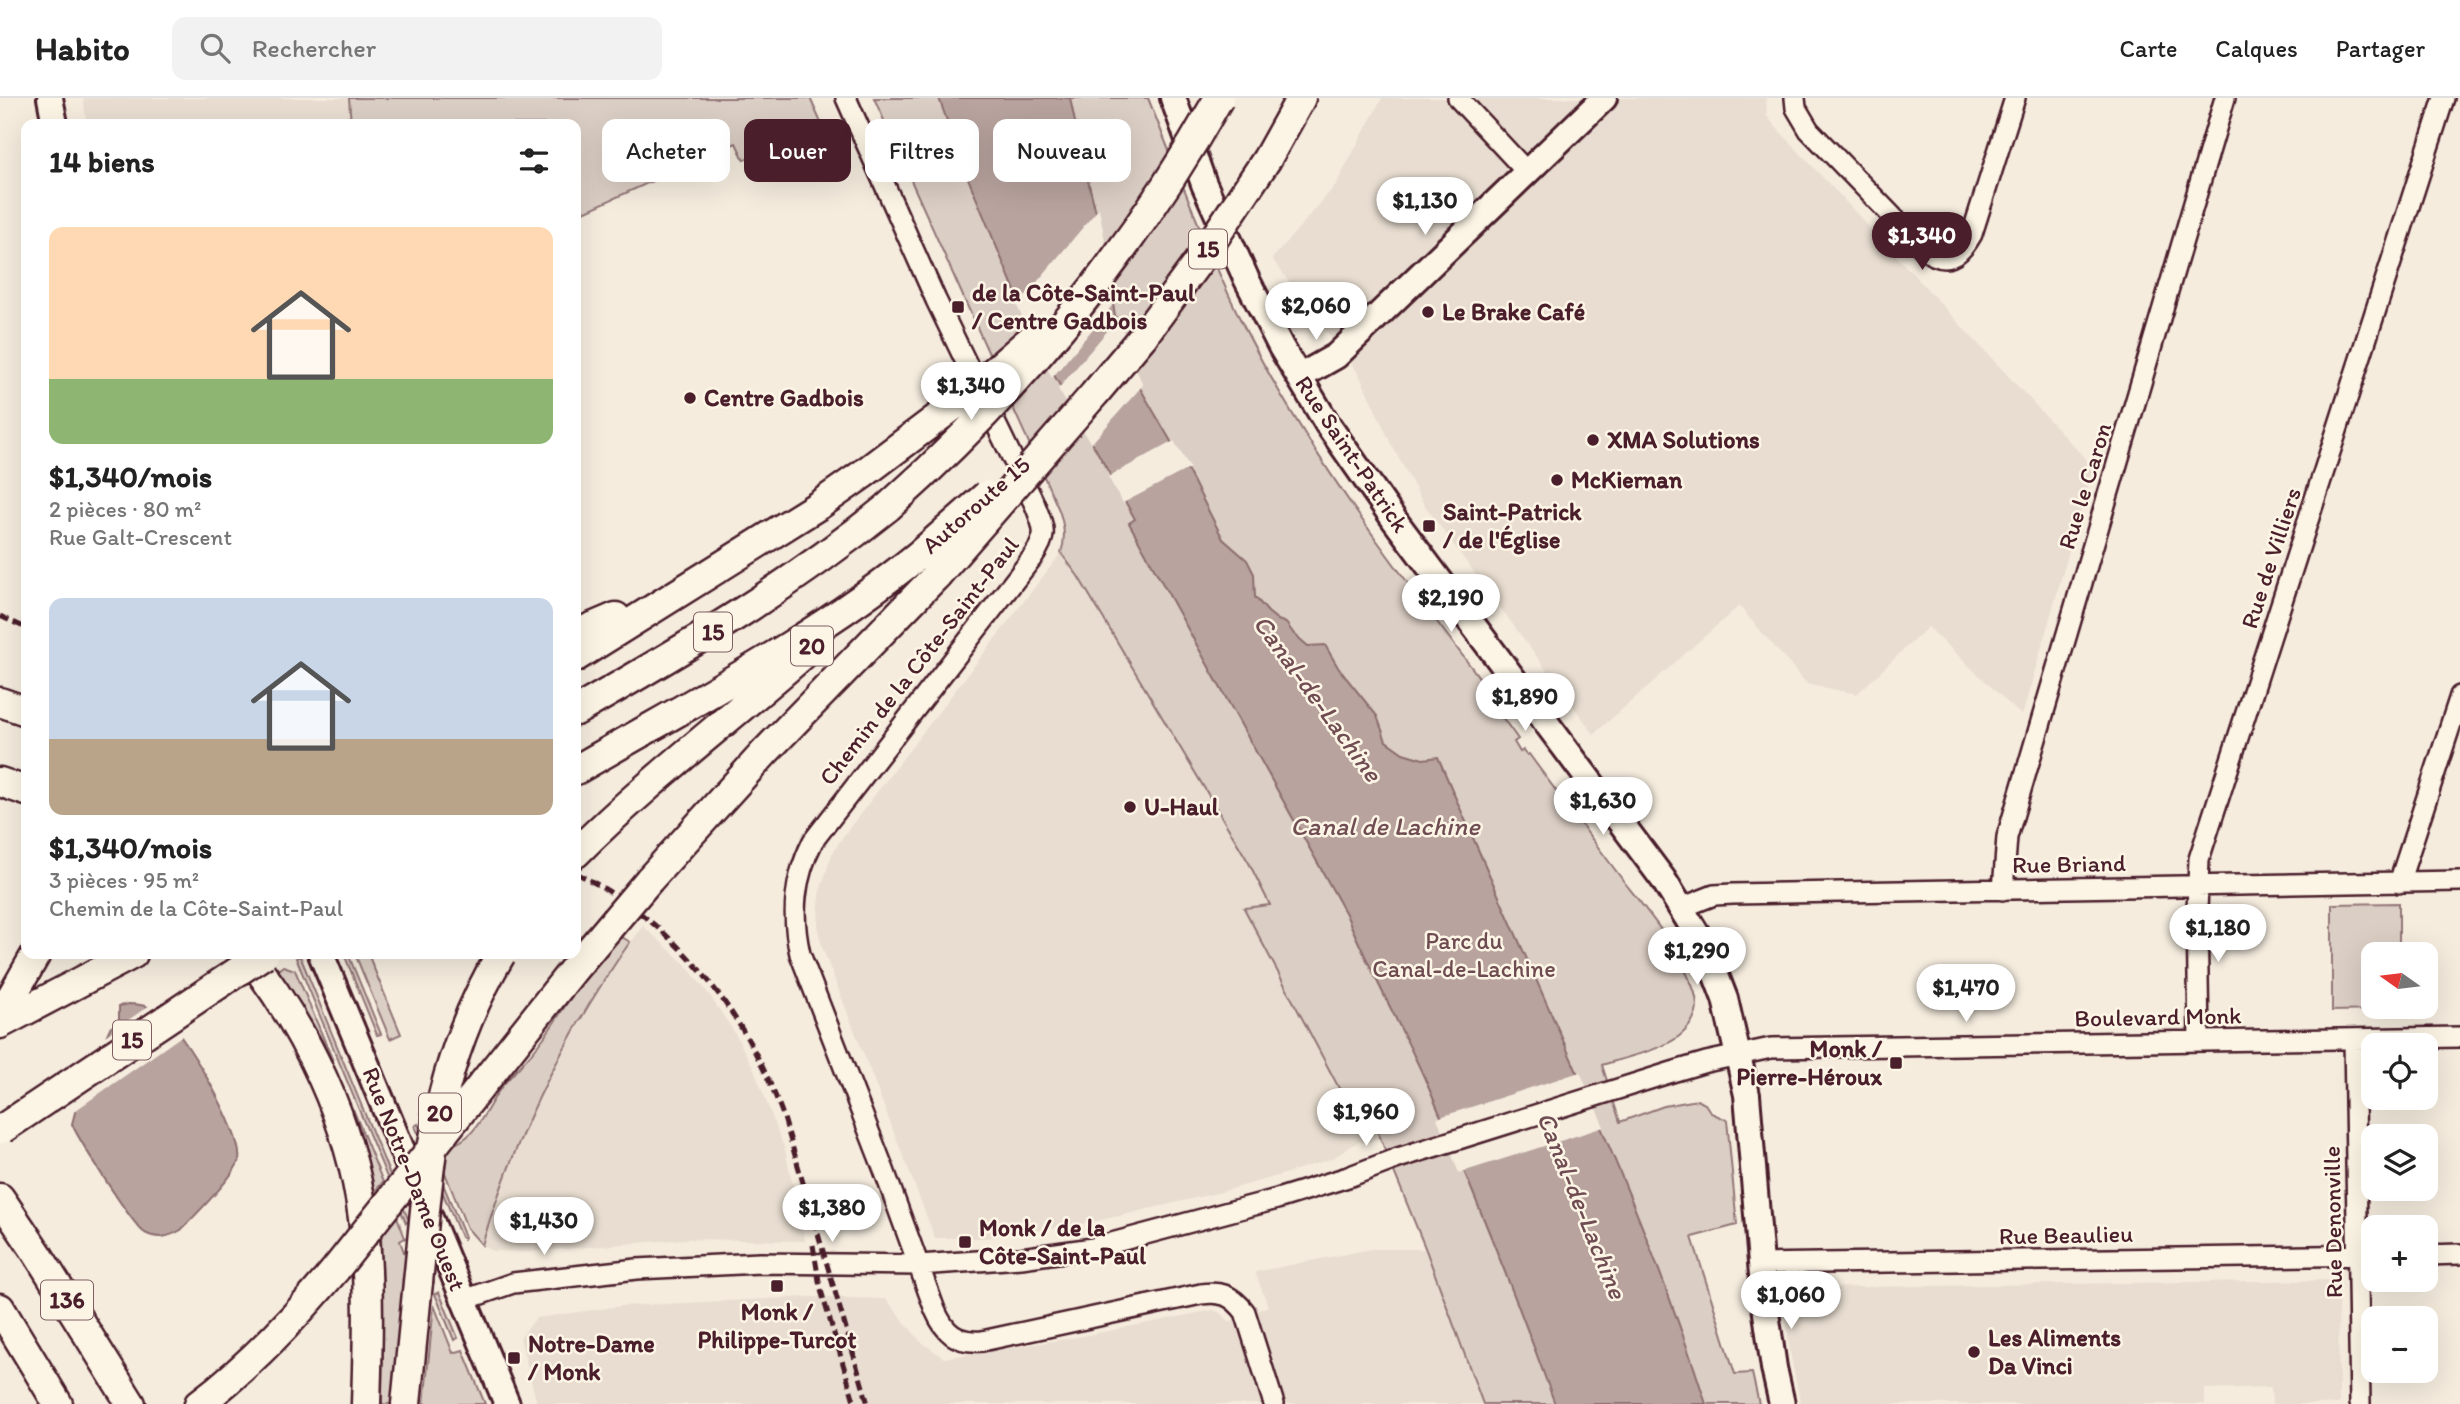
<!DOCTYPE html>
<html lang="fr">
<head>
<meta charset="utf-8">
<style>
  :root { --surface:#fff; --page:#f2f2f2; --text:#222; --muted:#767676; --line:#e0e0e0; --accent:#4a1f2b }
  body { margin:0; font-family:Itim,sans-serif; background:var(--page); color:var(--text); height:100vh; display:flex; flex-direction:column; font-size:26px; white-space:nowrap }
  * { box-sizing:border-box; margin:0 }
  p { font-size:23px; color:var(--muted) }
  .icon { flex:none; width:38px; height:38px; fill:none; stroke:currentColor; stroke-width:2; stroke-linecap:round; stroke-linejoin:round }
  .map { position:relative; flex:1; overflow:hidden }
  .drawer { position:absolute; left:21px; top:21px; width:560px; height:840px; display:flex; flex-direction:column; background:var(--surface); border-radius:14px; box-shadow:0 7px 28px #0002 }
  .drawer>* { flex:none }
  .top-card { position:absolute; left:602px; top:21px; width:665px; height:63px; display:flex; gap:14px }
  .needle { width:46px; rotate:284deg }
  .tools { position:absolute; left:2361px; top:844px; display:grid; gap:14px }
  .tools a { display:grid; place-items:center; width:77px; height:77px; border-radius:14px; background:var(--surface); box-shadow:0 7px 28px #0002; font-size:35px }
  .price { position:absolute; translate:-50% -60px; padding:0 16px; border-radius:24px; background:#fff; color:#222; font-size:23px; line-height:46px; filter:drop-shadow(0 2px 4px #0008) }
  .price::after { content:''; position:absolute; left:50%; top:42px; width:21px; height:16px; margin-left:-10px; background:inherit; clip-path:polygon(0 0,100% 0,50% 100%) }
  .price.current { background:var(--accent); color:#fff }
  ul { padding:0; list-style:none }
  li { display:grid; align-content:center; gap:14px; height:371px; padding:0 28px }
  li span { display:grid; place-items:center; height:217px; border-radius:14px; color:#555 }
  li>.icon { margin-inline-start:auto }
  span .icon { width:126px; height:126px; fill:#fffc; stroke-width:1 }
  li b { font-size:30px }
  h2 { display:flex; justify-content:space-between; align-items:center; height:84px; padding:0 28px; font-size:30px }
  .pill { padding:0 24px; border-radius:14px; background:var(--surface); box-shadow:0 7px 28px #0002; font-size:24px; line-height:63px }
  .pill.current { background:var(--accent); color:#fff }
  header { display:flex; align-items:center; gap:42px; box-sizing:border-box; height:98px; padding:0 35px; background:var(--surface); border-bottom:2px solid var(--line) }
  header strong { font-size:33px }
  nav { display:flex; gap:38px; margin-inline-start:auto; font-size:24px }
  .search { width:490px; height:63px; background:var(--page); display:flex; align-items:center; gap:18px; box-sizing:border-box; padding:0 24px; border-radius:14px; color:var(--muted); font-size:26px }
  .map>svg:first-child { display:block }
  .built { fill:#e8ddd0 }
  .green { fill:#dbcec4; stroke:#927678; stroke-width:2 }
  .water { fill:#b8a39e; stroke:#8c6e70; stroke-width:2 }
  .pier { fill:#f5ecde }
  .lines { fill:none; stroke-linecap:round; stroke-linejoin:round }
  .minor-casing { stroke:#4a1f2b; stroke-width:24 }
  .major-casing { stroke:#4a1f2b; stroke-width:30 }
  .highway-casing { stroke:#4a1f2b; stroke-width:33 }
  .minor { stroke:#fcf5e5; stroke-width:19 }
  .major { stroke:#fcf5e5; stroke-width:24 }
  .highway { stroke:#fcf5e5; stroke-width:28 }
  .rail { stroke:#4a1f2b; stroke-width:5; stroke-dasharray:10 5; stroke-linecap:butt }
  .highway-bridge-casing { stroke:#4a1f2b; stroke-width:33; stroke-linecap:butt }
  .highway-bridge { stroke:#fcf5e5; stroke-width:28 }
  .poi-dot { fill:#4a1f2b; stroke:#fcf5e5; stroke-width:2.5 }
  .labels { text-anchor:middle; stroke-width:5; stroke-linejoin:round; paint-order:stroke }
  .shield { fill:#fcf5e5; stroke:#7f5f63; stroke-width:2 }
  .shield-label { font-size:23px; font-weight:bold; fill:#4a1f2b }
  .poi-label { font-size:24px; font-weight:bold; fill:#4a1f2b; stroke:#fcf5e5; text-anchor:start }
  .street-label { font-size:24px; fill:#4a1f2b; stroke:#fcf5e5 }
  .park-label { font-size:24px; fill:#6e4b51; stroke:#fcf5e5 }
  .water-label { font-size:26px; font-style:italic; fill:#704d53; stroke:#fcf5e5 }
</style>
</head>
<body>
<header>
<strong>Habito</strong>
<div class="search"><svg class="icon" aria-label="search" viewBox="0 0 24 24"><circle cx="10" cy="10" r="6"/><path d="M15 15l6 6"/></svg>Rechercher</div>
<nav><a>Carte</a><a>Calques</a><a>Partager</a></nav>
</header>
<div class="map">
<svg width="2460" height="1306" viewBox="0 0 2460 1306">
  <rect width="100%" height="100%" fill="#f5ecde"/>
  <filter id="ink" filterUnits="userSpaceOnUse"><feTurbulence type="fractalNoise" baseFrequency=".0143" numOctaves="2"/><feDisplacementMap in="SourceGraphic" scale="14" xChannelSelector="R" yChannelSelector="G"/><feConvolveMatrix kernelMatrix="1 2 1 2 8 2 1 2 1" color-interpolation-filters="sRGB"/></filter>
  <g filter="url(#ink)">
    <path class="built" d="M83 0H349L351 26H87Z
      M1382 0H1766L1767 18 1774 27 2093 369 2022 618 1928 529 1857 596 1807 586 1739 508 1594 636 1425 408 1392 348 1359 276 1272 161 1335 88Z
      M1061 455 1078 478 1249 765 1270 807 1245 810 1341 994 1366 1005 1379 1039 1365 1045 1359 1043 1333 1060 1284 1076 1221 1094 1110 1120 1076 1127 984 1140H935L822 849 818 832 819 796 832 756 844 737Z
      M643 828 685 866 710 898 734 934 753 969 785 1052 805 1143 685 1141 528 1154 492 1153 482 1147 498 1096 534 1006 603 883Z
      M1371 1151H1426L1483 1306H537L520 1240 536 1220 622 1208 808 1199 886 1201 920 1243 944 1260 1078 1239 1213 1212 1219 1214 1230 1224 1268 1208 1255 1174Z
      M2338 1182 2339 1306H2272L2271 1289 2205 1291V1306H1801L1791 1260 1783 1198 1785 1192 1794 1190Z"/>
    <path class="green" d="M349 0H810L822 27 744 62 736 45 584 114 580 104 576 106V26H351Z
      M874 0H1148C1180 79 1209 159 1247 235 1317 371 1412 491 1504 612L1500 616 1518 641 1514 644 1520 654 1523 652 1527 657 1529 656C1560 699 1593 742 1625 785 1648 814 1673 844 1688 878 1693 888 1699 903 1696 914 1685 952 1632 956 1602 967L1620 1024 1664 1008 1697 1002 1705 1006 1711 1015 1727 1022 1737 1127 1692 1139 1735 1276 1752 1275 1759 1306H1483L1426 1152 1366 1005 1341 994 1244 810 1270 807 1249 765 1078 478 1061 455C1066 440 1064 427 1059 412Z
      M2399 805V856H2373V908H2382V912L2332 913V806Z
      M622 839 630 844C564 938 515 1038 482 1147L467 1130 421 1015 426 1007 429 1008 446 1049C478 1042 485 1010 503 987 516 972 530 958 542 942 568 907 587 866 622 839Z
      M344 856H348L381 936 377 937Z
      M355 856H368L401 936 390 941Z
      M300 858 409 1123 406 1125 296 860Z
      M283 868 295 872 333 963 319 937 278 872Z
      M353 1011 383 1084 373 1095 364 1050Z
      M418 1026 465 1139 464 1141 461 1139 415 1028Z
      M396 1116 405 1140 400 1143 404 1154 412 1152 397 1306H382L383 1194 381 1135Z
      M439 1194 458 1240 454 1242 435 1196Z
      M434 1207 453 1255 463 1252 485 1306H424Z"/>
    <path class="water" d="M939 0H1070L1084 67 1096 114 1115 217 1126 256 1140 290 1187 371 1223 441 1247 462 1254 476 1255 499 1268 514 1278 522 1286 525 1294 536 1308 548 1325 547 1339 571 1377 618 1386 643 1403 655 1423 661 1438 659C1529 874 1635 1083 1706 1306H1555C1515 1196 1471 1087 1424 979 1399 924 1369 871 1346 816L1129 425 1135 421 1054 277 1020 205 962 66Z
      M129 906C140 906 150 908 159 914 182 930 244 1036 239 1062 235 1078 194 1118 181 1132 169 1139 158 1142 145 1135 133 1128 79 1042 72 1026L80 995 110 930 119 924V908Z"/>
    <path class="pier" d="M1099 110 1116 203 1052 280 1017 208Z
      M1119 219 1129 255 1143 287 1091 346 1058 291Z
      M1174 343 1190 370 1123 405 1108 379Z
      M150 907 162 912 183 937 69 1017 77 993 102 940Z
      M1580 974 1604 1029 1459 1075 1437 1020Z"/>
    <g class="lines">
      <g class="minor-casing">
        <path id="minor" d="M846 0 936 202 1035 407C1045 432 1048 437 1032 460L813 743C794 780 791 816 800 856L884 1072 935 1212C945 1235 956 1245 982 1243L1201 1196C1221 1193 1232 1197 1245 1214L1274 1306
          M1458 0 1526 73
          M1795 0 1796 10 1809 32 1923 150C1946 169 1959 159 1972 136L2015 0
          M2399 785 2460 598
          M2003 792 2007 739 2225 0
          M1681 810 1714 797 1733 796 2460 783
          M2354 941 2360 1306
          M2199 943 2197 813 2199 761 2444 0
          M2426 1157 2460 1156
          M1761 1166 2373 1157
          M464 1202 513 1185 637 1171 760 1165 919 1167 1021 1160 1093 1150 1277 1101 1348 1079 1398 1060 1672 974 1706 964 1771 950 2460 939"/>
      </g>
      <g class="major-casing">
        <path id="major" d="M50 0 55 26
          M1173 0 1204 86 1246 180 1281 249 1328 327 1393 420 1663 781 1705 849 1725 901 1747 997 1764 1201 1774 1270 1782 1306
          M1299 279 1336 258 1604 0
          M321 856 507 1306"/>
      </g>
      <g class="highway-casing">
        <path id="highway" d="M1267 61 1301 0
          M1096 294 1144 237
          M576 536 616 519
          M576 559 819 407 863 376
          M0 604 26 613
          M576 613C686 550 788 490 888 409
          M576 672C693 604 816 541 921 455
          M0 684 26 693
          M576 755C651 680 736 617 815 546
          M649 782 765 654 937 477
          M247 856C306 931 351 1024 363 1120 370 1181 368 1245 366 1306
          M0 919 36 856
          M0 926 133 856
          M0 1100 37 1155 131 1306
          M0 1210 58 1306
          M199 1306C251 1267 295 1220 336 1171
          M406 1306 418 1184"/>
      </g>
      <use href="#minor" class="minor"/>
      <use href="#major" class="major"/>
      <use href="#highway" class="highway"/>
      <path class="rail" d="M0 518 26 530
        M576 775C677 825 746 915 784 1020L868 1306
        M813 1147 820 1189 855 1306"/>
      <g class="highway-bridge-casing">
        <path id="highway-bridge" d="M1144 237 1201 160 1267 61
          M863 376 960 303 1044 230
          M888 409C1021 291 1131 156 1219 0
          M921 455 987 397
          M937 477 1096 294
          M2 1031 264 856
          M336 1171 573 872 649 782
          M418 1184C423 1138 426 1091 433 1046 444 980 467 913 501 856"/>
      </g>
      <use href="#highway-bridge" class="highway-bridge"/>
    </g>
  </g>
  <g class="poi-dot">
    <rect x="951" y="202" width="14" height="14" rx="3.5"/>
    <circle cx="1428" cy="214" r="7"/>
    <circle cx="690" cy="300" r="7"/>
    <circle cx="1593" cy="342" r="7"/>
    <circle cx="1557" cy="382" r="7"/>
    <rect x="1422" y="421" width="14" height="14" rx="3.5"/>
    <circle cx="1130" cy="709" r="7"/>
    <rect x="1889" y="958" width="14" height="14" rx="3.5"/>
    <rect x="958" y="1137" width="14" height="14" rx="3.5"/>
    <rect x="770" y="1181" width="14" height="14" rx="3.5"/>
    <circle cx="1974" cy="1254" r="7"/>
    <rect x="507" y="1253" width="14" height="14" rx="3.5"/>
  </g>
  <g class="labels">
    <g class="shield">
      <rect x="1189" y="131.5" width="38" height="39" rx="5"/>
      <rect x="694" y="514.5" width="38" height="39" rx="5"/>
      <rect x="791" y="528.5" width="42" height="39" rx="5"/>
      <rect x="113" y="922.5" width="38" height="39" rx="5"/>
      <rect x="419" y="995.5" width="42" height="39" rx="5"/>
      <rect x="41" y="1182.5" width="52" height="39" rx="5"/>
    </g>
    <g class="shield-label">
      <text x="1208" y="159">15</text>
      <text x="713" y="542">15</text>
      <text x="812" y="556">20</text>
      <text x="132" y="950">15</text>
      <text x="440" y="1023">20</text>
      <text x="67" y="1210">136</text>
    </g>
    <g class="poi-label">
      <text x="972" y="203">de la Côte-Saint-Paul<tspan x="972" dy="28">/ Centre Gadbois</tspan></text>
      <text x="1442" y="222">Le Brake Café</text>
      <text x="704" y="308">Centre Gadbois</text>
      <text x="1607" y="350">XMA Solutions</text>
      <text x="1571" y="390">McKiernan</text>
      <text x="1443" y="422">Saint-Patrick<tspan x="1443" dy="28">/ de l'Église</tspan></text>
      <text x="1144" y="717">U-Haul</text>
      <text x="1882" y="959" text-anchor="end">Monk /<tspan x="1882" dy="28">Pierre-Héroux</tspan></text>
      <text x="979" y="1138">Monk / de la<tspan x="979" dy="28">Côte-Saint-Paul</tspan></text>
      <text x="777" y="1222" text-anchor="middle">Monk /<tspan x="777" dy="28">Philippe-Turcot</tspan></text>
      <text x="1988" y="1248">Les Aliments<tspan x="1988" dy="28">Da Vinci</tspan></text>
      <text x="528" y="1254">Notre-Dame<tspan x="528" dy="28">/ Monk</tspan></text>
    </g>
    <g class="street-label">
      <text transform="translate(1352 356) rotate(56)" y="8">Rue Saint-Patrick</text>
      <text transform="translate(2085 388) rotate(-73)" y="8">Rue le Caron</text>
      <text transform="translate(976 407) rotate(-41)" y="8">Autoroute 15</text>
      <text transform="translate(2271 460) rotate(-72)" y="8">Rue de Villiers</text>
      <text transform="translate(919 563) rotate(-52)" y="8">Chemin de la Côte-Saint-Paul</text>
      <text transform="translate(2069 766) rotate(-1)" y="8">Rue Briand</text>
      <text transform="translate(2158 919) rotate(-1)" y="8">Boulevard Monk</text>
      <text transform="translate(414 1081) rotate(68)" y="8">Rue Notre-Dame Ouest</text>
      <text transform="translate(2333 1124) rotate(-91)" y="8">Rue Denonville</text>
      <text transform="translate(2066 1137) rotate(-1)" y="8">Rue Beaulieu</text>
    </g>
    <g class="park-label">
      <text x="1464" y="851">Parc du<tspan x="1464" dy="28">Canal-de-Lachine</tspan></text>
    </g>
    <g class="water-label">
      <text transform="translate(1318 600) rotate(54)" y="9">Canal-de-Lachine</text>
      <text x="1385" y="737">Canal de Lachine</text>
      <text transform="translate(1582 1107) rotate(68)" y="9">Canal-de-Lachine</text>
    </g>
  </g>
</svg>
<div class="tools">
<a><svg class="needle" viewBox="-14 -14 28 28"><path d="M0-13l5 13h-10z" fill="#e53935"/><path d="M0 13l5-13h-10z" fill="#767676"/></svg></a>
<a><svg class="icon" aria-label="locate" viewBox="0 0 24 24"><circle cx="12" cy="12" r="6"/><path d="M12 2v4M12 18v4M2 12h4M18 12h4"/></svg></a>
<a><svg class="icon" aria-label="layers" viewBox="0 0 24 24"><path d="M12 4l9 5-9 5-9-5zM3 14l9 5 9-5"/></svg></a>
<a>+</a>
<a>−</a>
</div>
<b class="price" style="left:1425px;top:139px">$1,130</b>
<b class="price current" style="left:1922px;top:174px">$1,340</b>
<b class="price" style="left:1316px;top:244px">$2,060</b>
<b class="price" style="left:971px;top:324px">$1,340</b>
<b class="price" style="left:1451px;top:536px">$2,190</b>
<b class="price" style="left:1525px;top:635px">$1,890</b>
<b class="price" style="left:1603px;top:739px">$1,630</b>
<b class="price" style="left:2218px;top:866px">$1,180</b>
<b class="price" style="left:1697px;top:889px">$1,290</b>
<b class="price" style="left:1966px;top:926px">$1,470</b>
<b class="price" style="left:1366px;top:1050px">$1,960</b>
<b class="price" style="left:832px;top:1146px">$1,380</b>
<b class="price" style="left:544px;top:1159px">$1,430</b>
<b class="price" style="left:1791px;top:1233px">$1,060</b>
<div class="top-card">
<a class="pill">Acheter</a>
<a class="pill current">Louer</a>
<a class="pill">Filtres</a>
<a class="pill">Nouveau</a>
</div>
<section class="drawer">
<h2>14 biens<svg class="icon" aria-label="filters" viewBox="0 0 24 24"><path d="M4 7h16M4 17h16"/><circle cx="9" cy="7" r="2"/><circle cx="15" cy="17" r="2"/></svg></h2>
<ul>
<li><span style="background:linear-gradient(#ffd9b3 70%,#8fb573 0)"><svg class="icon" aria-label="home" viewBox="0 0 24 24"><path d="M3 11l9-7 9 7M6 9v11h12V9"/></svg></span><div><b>$1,340/mois</b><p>2 pièces · 80 m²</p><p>Rue Galt-Crescent</p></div></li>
<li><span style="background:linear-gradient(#c9d6e8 65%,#b9a48a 0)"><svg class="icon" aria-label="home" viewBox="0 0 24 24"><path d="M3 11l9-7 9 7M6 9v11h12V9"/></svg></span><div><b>$1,340/mois</b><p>3 pièces · 95 m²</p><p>Chemin de la Côte-Saint-Paul</p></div></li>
</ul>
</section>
</div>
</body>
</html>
